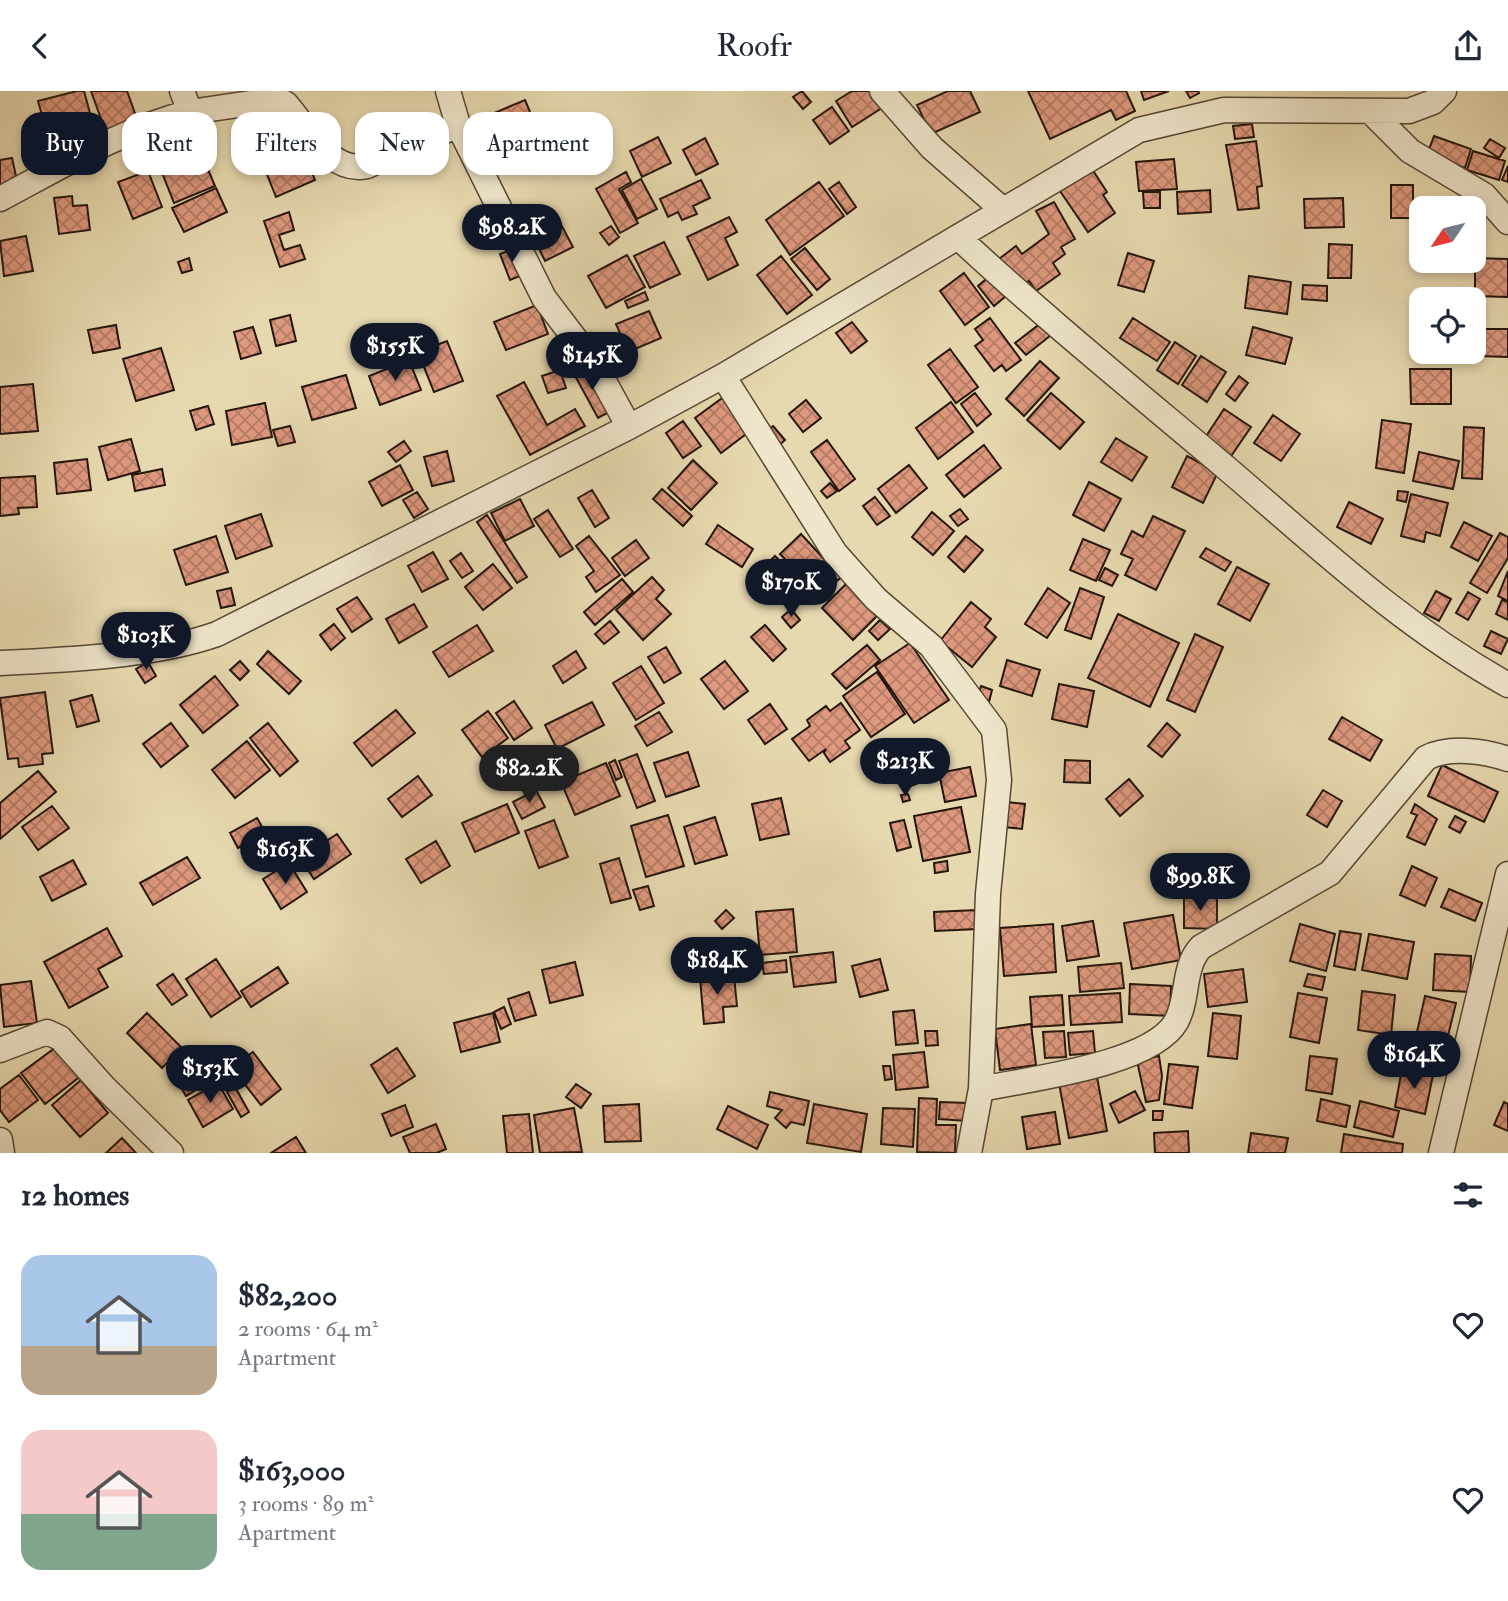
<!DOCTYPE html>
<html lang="en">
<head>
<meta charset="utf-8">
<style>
  :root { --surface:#fff; --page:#f2f2f3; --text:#1f2937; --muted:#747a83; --accent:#111827 }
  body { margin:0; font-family:"IM FELL Double Pica",serif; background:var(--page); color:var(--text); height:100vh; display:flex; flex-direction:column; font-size:26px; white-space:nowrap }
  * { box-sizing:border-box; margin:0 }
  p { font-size:23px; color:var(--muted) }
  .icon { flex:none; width:38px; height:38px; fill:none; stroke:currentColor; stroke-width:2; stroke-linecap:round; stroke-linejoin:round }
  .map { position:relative; height:1062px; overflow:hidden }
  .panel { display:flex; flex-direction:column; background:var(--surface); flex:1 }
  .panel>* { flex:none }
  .top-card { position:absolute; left:21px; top:21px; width:700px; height:63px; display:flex; gap:14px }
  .needle { width:46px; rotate:235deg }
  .fabs { position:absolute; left:1409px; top:105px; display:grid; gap:14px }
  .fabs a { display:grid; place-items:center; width:77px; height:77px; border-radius:14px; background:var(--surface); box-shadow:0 4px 10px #0003; font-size:35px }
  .price { position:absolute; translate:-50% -60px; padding:0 16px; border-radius:24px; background:var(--accent); color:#fff; font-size:23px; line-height:46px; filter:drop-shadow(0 2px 4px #0008) }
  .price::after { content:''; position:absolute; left:50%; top:42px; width:21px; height:16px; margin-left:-10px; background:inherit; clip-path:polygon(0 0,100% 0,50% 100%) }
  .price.current { background:#222; color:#fff }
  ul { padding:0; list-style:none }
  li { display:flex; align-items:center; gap:21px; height:175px; padding:0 21px }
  li span { display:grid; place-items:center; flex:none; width:196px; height:140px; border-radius:21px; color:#555 }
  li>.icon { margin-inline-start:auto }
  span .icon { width:84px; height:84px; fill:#fffc; stroke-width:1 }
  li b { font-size:30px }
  h2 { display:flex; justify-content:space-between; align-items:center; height:84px; padding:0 21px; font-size:30px }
  .tag { padding:0 24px; border-radius:21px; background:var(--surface); box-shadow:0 4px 10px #0003; font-size:24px; line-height:63px }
  .tag.current { background:var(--accent); color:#fff }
  header { display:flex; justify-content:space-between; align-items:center; height:91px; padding:0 21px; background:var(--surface); font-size:32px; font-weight:600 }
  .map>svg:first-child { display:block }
  .building { fill:url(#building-cross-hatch); stroke:#25160b; stroke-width:2 }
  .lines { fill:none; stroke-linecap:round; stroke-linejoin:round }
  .minor-casing { stroke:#564734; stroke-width:27 }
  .minor { stroke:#efe6cb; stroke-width:24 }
</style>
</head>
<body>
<header><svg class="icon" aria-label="back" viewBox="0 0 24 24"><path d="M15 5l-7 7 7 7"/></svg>Roofr<svg class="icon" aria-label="share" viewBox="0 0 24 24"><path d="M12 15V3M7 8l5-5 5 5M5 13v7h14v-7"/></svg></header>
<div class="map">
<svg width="1508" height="1062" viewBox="0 0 1508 1062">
  <defs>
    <pattern id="building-cross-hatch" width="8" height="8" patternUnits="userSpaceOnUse" patternTransform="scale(1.75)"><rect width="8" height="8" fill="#de987d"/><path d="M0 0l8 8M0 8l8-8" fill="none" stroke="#b47b65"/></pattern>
  </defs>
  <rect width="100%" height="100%" fill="#e7d9af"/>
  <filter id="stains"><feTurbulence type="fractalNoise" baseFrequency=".00286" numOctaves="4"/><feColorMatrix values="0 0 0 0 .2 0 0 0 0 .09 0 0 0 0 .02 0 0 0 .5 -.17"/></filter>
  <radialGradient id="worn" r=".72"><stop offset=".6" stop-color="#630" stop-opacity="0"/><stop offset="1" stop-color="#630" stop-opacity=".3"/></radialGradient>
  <path class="building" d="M77 0H84L97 48 52 60 38 10Z
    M91 0H127L138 31 106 42Z
    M802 0 811 11 803 18 793 6Z
    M852 0H872L882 17 852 36 836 10Z
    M948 0H970L980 21 931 43 917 14Z
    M1028 0H1126L1135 20 1116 29 1111 19 1050 48Z
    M1141 0H1169L1144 9Z
    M1186 0H1198L1199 2 1190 7Z
    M525 9 540 45 495 63 480 28Z
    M832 16 849 40 830 53 813 29Z
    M1252 33 1254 46 1235 48 1233 35Z
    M1434 45 1471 58 1465 77 1427 64Z
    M658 46 671 72 642 86 630 60Z
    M705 47 718 73 696 84 683 59Z
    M1490 48 1505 57 1499 67 1484 57Z
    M1256 50 1262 95 1257 96 1259 117 1238 119 1226 54Z
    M199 57 215 95 174 112 159 74Z
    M512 60 517 75 494 84 489 69Z
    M1473 60 1505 70 1499 89 1467 79Z
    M305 65 315 89 276 106 266 81Z
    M12 67 18 94 0 98V69Z
    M1174 68 1177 98 1139 100 1136 71Z
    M1508 75V91L1502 89Z
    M1092 78 1107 101 1103 104 1115 122 1088 141 1060 100Z
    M148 80 162 116 133 128 118 91Z
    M626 81 631 91 619 98 638 132 620 142 596 98Z
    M641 88 657 118 637 128 622 99Z
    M701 89 710 107 693 115 697 123 682 129 678 121 668 126 660 108Z
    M819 91 844 125 790 164 766 129Z
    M839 91 856 116 847 123 829 98Z
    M1391 94H1413V127H1391Z
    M216 97 227 121 184 141 172 117Z
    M1210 99 1211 121 1178 123 1177 101Z
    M1143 101H1160V117H1144Z
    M72 105 73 115 87 114 90 139 59 143 54 107Z
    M1343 107 1344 136 1305 137 1304 108Z
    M1054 111 1075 148 1061 156 1065 163 1053 172 1060 183 1036 200 1029 190 1021 196 999 168 1016 155 1022 163 1049 143 1036 120Z
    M1453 112 1481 114 1479 139 1474 138V117H1452Z
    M289 121 294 139 279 144 284 159 300 154 305 168 280 176 264 130Z
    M556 124 573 156 545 170 529 137Z
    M729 126 737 141 725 147 738 174 708 189 687 146Z
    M611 135 619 146 609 154 600 142Z
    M26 145 33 180 4 185 0 150Z
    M664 151 680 183 650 197 634 165Z
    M1329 153 1352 154 1351 187H1328Z
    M515 157 525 183 510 189 500 163Z
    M805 157 830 188 817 199 791 168Z
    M1128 162 1154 170 1144 201 1118 194Z
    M627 164 645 196 606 217 588 185Z
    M781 165 812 204 787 223 757 184Z
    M189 167 192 179 182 182 178 171Z
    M1475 167 1508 168V206L1475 205Z
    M964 182 989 216 965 234 940 200Z
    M991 184 1007 204 994 215 978 195Z
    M1249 185 1291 191 1287 223 1245 217Z
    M1303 194 1327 195V210L1302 208Z
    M645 201 648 209 628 217 625 210Z
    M537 214 548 243 506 259 494 231Z
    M649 220 661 247 628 261 616 233Z
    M290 224 296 250 276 255 270 229Z
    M990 227 1021 269 1006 280 1002 274 994 280 975 255 983 249 975 238Z
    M1133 227 1170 251 1157 270 1120 247Z
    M852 231 867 250 851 262 836 242Z
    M1041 232 1051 244 1026 264 1015 252Z
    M116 234 120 257 93 262 88 239Z
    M253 236 261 262 241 268 234 241Z
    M1253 236 1292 247 1285 273 1246 264Z
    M1479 238H1508V266L1479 265Z
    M447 250 463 290 434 301 418 261Z
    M1175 251 1196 265 1178 293 1157 279Z
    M161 257 174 299 136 310 123 268Z
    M950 258 978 296 956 312 928 274Z
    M1201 265 1226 281 1207 311 1182 294Z
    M409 269 421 299 380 314 369 285Z
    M1040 270 1059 287 1024 325 1006 308Z
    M585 274 611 320 598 327 573 281Z
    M1410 278H1451V313H1411Z
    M560 279 566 297 548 302 542 285Z
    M346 284 356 317 312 329 302 296Z
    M1239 285 1248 292 1235 310 1226 303Z
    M524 291 547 334 575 318 585 335 530 364 497 305Z
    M33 293 38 340 0 343V296Z
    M975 302 991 323 977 335 961 313Z
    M1051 302 1084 331 1060 358 1027 329Z
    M725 305 750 340 721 362 695 327Z
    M806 309 821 327 803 341 789 323Z
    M951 311 973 341 938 368 916 337Z
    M265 312 272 346 232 354 226 320Z
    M208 315 214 333 196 339 190 320Z
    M1224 318 1251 336 1229 368 1203 350Z
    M1273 324 1300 343 1281 370 1254 352Z
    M1382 329 1411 333 1404 382 1376 377Z
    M683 330 701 355 683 367 666 342Z
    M290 335 295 351 278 355 273 339Z
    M773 335 785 349 777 356 764 342Z
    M1464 336 1484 337 1482 388 1462 387Z
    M1116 347 1147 366 1132 390 1101 371Z
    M131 348 140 380 108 389 99 356Z
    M827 349 855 388 839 400 811 361Z
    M404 350 411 360 396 371 388 361Z
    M984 354 1001 377 964 406 946 384Z
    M447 360 454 390 432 395 424 366Z
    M1419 361 1459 370 1453 398 1413 390Z
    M1187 365 1218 381 1203 412 1172 396Z
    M87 368 91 399 57 403 54 372Z
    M693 369 717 392 691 419 668 397Z
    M400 374 413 399 382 415 369 391Z
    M909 374 927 397 896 422 878 398Z
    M162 378 165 394 135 400 132 384Z
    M35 385 37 416 18 417 19 423 0 425V387Z
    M1089 391 1121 408 1104 440 1073 424Z
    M830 392 837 400 827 407 821 400Z
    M662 398 692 425 683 435 653 408Z
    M592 399 609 427 595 436 578 407Z
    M1398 400 1408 401 1406 411 1397 409Z
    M417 401 428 418 414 427 403 409Z
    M1411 403 1448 412 1440 445 1426 441 1424 451 1401 445Z
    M875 406 890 425 877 434 863 415Z
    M520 408 534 435 505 450 491 422Z
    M1349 411 1383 428 1371 453 1337 436Z
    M960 418 968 428 958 435 950 425Z
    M548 419 573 458 560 466 534 428Z
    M932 421 954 440 933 464 912 446Z
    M261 423 272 455 236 468 225 435Z
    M487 424 527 486 517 492 477 431Z
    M1153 425 1185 440 1156 499 1125 484 1133 468 1121 463 1132 440 1143 446Z
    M1464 431 1492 445 1478 470 1451 456Z
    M718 434 753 458 742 476 706 453Z
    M1500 442 1508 446V467L1487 502 1470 492Z
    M801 443 825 469 805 488 780 463Z
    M216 445 228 481 186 494 174 459Z
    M589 445 620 484 596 501 586 486 594 480 576 455Z
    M966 445 983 459 964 481 948 466Z
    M1083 448 1110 459 1096 490 1070 479Z
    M636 449 649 467 625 485 612 467Z
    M1206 457 1231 471 1225 480 1200 466Z
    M433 461 448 488 422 501 408 475Z
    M461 462 473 480 462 487 450 470Z
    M775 465 788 478 766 500 753 487Z
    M832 470 843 485 818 505 807 490Z
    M493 473 512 497 483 519 465 496Z
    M1237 476 1269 493 1250 530 1218 513Z
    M1105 477 1118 484 1112 495 1099 489Z
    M1508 480V510L1498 505Z
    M652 486 664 499 656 508 671 523 643 549 616 519Z
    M622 488 633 501 595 534 584 521Z
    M851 488 882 520 853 549 822 517Z
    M231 497 235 514 221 517 217 500Z
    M1048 497 1070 512 1047 547 1025 533Z
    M1080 497 1104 506 1091 548 1065 539Z
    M1436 500 1451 508 1439 530 1424 522Z
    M1468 501 1480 508 1468 529 1456 522Z
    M357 506 372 528 352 541 337 518Z
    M1502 509 1508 511V529L1496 523Z
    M971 511 991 528 985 536 996 546 972 576 940 550Z
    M414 513 427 536 399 552 386 528Z
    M791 518 800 529 791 537 782 526Z
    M1118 523 1179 552 1150 616 1088 587Z
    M880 529 890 538 878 549 869 540Z
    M610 530 619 541 604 553 595 543Z
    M334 533 345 547 331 559 320 544Z
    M477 534 493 560 449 586 433 561Z
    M765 534 786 558 773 570 751 546Z
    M1491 540 1508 548 1501 563 1484 555Z
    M1195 543 1223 556 1195 621 1167 609Z
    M910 552 949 609 914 632 875 575Z
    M867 554 880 569 846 598 832 583Z
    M666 556 681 582 664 592 648 566Z
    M268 560 301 590 289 603 257 573Z
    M576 560 586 577 563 592 553 575Z
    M1007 569 1040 579 1032 605 1000 595Z
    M240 570 249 580 240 589 230 579Z
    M725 570 748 600 724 618 701 588Z
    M148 571 156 585 145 592 136 578Z
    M641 575 664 612 636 629 613 592Z
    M877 581 905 623 871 646 843 605Z
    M215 585 238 614 203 642 180 614Z
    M1059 593 1094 600 1087 636 1052 628Z
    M981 595 992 599 989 611 977 608Z
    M45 601 53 662 42 663 43 673 19 676 18 667 8 668 0 607Z
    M92 604 99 630 77 636 70 610Z
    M514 610 532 637 514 649 496 622Z
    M592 611 604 634 557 658 545 634Z
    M841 612 860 639 845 650 850 657 830 671 824 662 826 658 809 670 792 648 810 635 807 629 826 615 830 620Z
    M770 613 787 638 765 653 748 629Z
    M396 619 415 642 372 675 354 652Z
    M488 620 508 647 482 666 462 639Z
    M659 621 672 641 647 655 635 635Z
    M1342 626 1382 649 1370 670 1329 648Z
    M171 632 188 655 161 676 143 653Z
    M268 632 298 670 280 685 250 647Z
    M1167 632 1180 644 1162 666 1148 655Z
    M247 650 270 679 235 707 212 679Z
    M920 655 932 687 908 696 895 665Z
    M688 661 699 695 666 706 654 672Z
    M637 663 655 710 637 717 619 670Z
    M615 669 622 686 616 689 609 672Z
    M1065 669 1090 670V692L1064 691Z
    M606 672 620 705 575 724 561 691Z
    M1442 674 1498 701 1484 731 1428 705Z
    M970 676 976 705 945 711 939 682Z
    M38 680 56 701 0 748V712Z
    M418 685 432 704 402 726 388 708Z
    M1129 688 1143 705 1120 725 1106 708Z
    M536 699 545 716 522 728 513 711Z
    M1323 699 1342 710 1327 736 1307 724Z
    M908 703 910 709 903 711 901 704Z
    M781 707 789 743 760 749 752 713Z
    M1007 711 1025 713 1022 738 1004 736Z
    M507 713 519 742 475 761 462 732Z
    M1415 713 1437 728 1425 754 1407 746 1417 724 1411 722Z
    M52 715 69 737 38 759 22 736Z
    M961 716 970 761 923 770 914 725Z
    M668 724 684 775 646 786 631 735Z
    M1455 725 1466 731 1460 742 1449 736Z
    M715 726 727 764 695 773 684 736Z
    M257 727 265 741 238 757 230 742Z
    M554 729 568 766 539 777 525 740Z
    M904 729 911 756 897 760 890 732Z
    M337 743 351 763 314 788 300 767Z
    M436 750 450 775 421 792 406 768Z
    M187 766 200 787 153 814 140 792Z
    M619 767 631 807 611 812 600 773Z
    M73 769 86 793 52 810 40 786Z
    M947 770 948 780 935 782 934 772Z
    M289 772 307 801 281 818 263 788Z
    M1412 775 1437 787 1425 815 1400 804Z
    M648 795 654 815 640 819 633 799Z
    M1449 798 1482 812 1475 830 1441 816Z
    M1184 806 1217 807V838L1184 837Z
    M793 818 797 861 760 864 756 821Z
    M726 819 734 827 722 838 715 830Z
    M977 819 978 838 935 840 934 821Z
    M1173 824 1181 869 1132 878 1124 832Z
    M1093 830 1099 865 1067 870 1062 835Z
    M1053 833 1056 881 1004 885 1000 837Z
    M1300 833 1335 843 1326 880 1290 870Z
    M107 837 122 865 98 878 108 896 69 917 44 871Z
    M1340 840 1361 843 1355 879 1334 875Z
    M1369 843 1414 851 1407 888 1362 879Z
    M716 853 718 878 698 879 696 855Z
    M833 861 836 891 794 896 790 866Z
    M1435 863 1471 865 1470 901 1433 899Z
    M216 868 241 906 211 926 186 888Z
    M880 868 888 899 860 906 852 875Z
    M786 869 787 881 764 883 762 872Z
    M575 871 583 904 550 912 542 879Z
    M1121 872 1124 897 1080 901 1078 876Z
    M278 876 288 892 251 916 241 900Z
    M1243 878 1247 911 1208 916 1204 883Z
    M173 883 187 904 172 914 157 894Z
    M1308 883 1325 886 1322 899 1304 895Z
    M734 885 737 915 723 916 724 931 704 933 700 887Z
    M31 890 37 932 4 936 0 894Z
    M1130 893 1171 895 1170 925 1129 923Z
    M1362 900 1395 904 1391 944 1358 939Z
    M529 901 536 924 515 930 508 908Z
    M1120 902 1122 931 1071 934 1069 905Z
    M1298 902 1327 907 1319 952 1290 946Z
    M1062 904 1064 934 1032 936 1030 906Z
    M1425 905 1456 912 1445 957 1415 950Z
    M504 916 511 933 501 938 494 921Z
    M914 919 918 952 896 954 893 921Z
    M147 922 182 957 162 977 127 942Z
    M493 922 500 951 461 961 454 932Z
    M1213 922 1241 925 1237 968 1208 965Z
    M1031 933 1036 974 1000 979 995 938Z
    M925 940H937L938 954 926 955Z
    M1064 940 1066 966 1045 967 1043 941Z
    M1093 940 1095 962 1070 964 1068 942Z
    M59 954 82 984 45 1013 21 982Z
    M397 957 415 985 388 1002 371 974Z
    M253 961 281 998 261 1014 232 977Z
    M924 961 928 996 896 999 893 964Z
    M208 964 220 984 186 1005 174 984Z
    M1159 965 1162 985 1159 1009 1146 1011 1137 970Z
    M1310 965 1337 968 1332 1003 1306 999Z
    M1169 973 1198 976 1192 1017 1164 1013Z
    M883 975H890L892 988 885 989Z
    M1402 978 1433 984 1425 1023 1395 1016Z
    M19 984 38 1009 9 1031 0 1019V998Z
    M1097 986 1107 1040 1069 1047 1059 992Z
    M81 989 108 1022 80 1046 52 1014Z
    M218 992 233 1018 203 1036 188 1009Z
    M576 993 591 1003 581 1017 566 1006Z
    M235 996 249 1021 241 1026 227 1001Z
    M1135 1000 1145 1019 1119 1032 1110 1013Z
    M770 1001 809 1010 804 1034 791 1031 786 1037 775 1027 782 1019 767 1015Z
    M919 1007 937 1008 936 1034H956L955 1062 917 1061Z
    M1321 1008 1350 1015 1346 1036 1317 1030Z
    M1360 1010 1399 1020 1393 1046 1354 1036Z
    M940 1011 968 1012 967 1030 939 1028Z
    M1504 1011 1508 1013V1040L1494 1034Z
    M639 1013 641 1050 605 1051 603 1015Z
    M814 1013 867 1023 861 1061 807 1052Z
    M405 1014 413 1036 391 1045 382 1023Z
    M728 1015 768 1034 757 1058 717 1038Z
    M574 1017 582 1061 540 1062 534 1024Z
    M883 1017 915 1018 913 1056 881 1053Z
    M1153 1020H1163L1162 1029H1153Z
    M1055 1021 1060 1053 1027 1058 1022 1026Z
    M529 1023 533 1062H507L503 1025Z
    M436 1033 446 1058 437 1062H410L403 1046Z
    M1188 1040 1189 1062H1155L1154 1042Z
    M1251 1042 1288 1047 1285 1062H1248Z
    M1344 1043 1403 1053 1402 1062H1341Z
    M296 1046 306 1062H271Z
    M122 1047 136 1062H106Z"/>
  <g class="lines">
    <g class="minor-casing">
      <path id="minor" d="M448 0 458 34 544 207 595 274 629 336
        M882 0 932 57 1002 118
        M190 21 278 8 286 13C308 38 330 83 367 75L458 34
        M1372 22 1410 60 1484 104 1508 131
        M0 108C62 75 121 39 190 21L182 0
        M959 147C1045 227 1135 300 1224 375 1318 455 1399 533 1508 594
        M723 285 835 462 876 508 931 555 994 639 999 689 988 803 981 998
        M0 572C66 569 155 565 217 543L629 336 723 285 1139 39 1224 19 1409 20 1433 11 1444 0
        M0 959 47 941 60 947 103 995 171 1062
        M0 1049 2 1062
        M969 1062 981 998C1028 988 1151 974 1176 931 1189 908 1182 876 1201 856L1330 782 1426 667C1449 655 1484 660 1508 668
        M1441 1062 1508 783"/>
    </g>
    <use href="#minor" class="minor"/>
  </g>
  <rect width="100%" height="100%" filter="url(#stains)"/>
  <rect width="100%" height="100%" fill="url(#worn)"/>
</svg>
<div class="fabs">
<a><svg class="needle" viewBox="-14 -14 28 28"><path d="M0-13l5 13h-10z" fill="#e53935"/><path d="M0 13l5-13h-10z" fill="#747a83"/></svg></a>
<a><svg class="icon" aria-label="locate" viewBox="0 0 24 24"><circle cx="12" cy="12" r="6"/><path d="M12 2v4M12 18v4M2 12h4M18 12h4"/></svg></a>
</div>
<b class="price" style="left:512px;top:173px">$98.2K</b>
<b class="price" style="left:395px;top:292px">$155K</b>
<b class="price" style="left:592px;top:301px">$145K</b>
<b class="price" style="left:791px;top:528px">$170K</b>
<b class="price" style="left:146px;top:581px">$103K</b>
<b class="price" style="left:905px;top:707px">$213K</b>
<b class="price current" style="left:529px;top:714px">$82.2K</b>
<b class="price" style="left:285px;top:795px">$163K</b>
<b class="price" style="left:1200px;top:822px">$99.8K</b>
<b class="price" style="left:717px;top:906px">$184K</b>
<b class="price" style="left:1414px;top:1000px">$164K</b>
<b class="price" style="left:210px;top:1014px">$153K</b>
<div class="top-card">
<a class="tag current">Buy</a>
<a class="tag">Rent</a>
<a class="tag">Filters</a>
<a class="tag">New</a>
<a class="tag">Apartment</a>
</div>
</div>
<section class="panel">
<h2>12 homes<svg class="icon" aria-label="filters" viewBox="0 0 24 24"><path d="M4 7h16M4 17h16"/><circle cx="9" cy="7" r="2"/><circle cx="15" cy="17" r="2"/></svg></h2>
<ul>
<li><span style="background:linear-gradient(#a9c7e8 65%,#b9a48a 0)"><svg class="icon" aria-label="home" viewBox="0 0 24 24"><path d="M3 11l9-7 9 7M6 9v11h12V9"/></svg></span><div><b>$82,200</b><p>2 rooms · 64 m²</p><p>Apartment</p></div><svg class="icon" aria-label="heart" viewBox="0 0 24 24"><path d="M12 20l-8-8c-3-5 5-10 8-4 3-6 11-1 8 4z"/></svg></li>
<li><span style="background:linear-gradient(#f6c9c9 60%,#7fa58c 0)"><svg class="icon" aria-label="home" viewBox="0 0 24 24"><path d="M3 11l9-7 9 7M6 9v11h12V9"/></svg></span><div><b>$163,000</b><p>3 rooms · 89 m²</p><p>Apartment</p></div><svg class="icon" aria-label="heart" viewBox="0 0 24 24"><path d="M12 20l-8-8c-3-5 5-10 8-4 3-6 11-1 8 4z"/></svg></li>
</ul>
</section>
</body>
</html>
